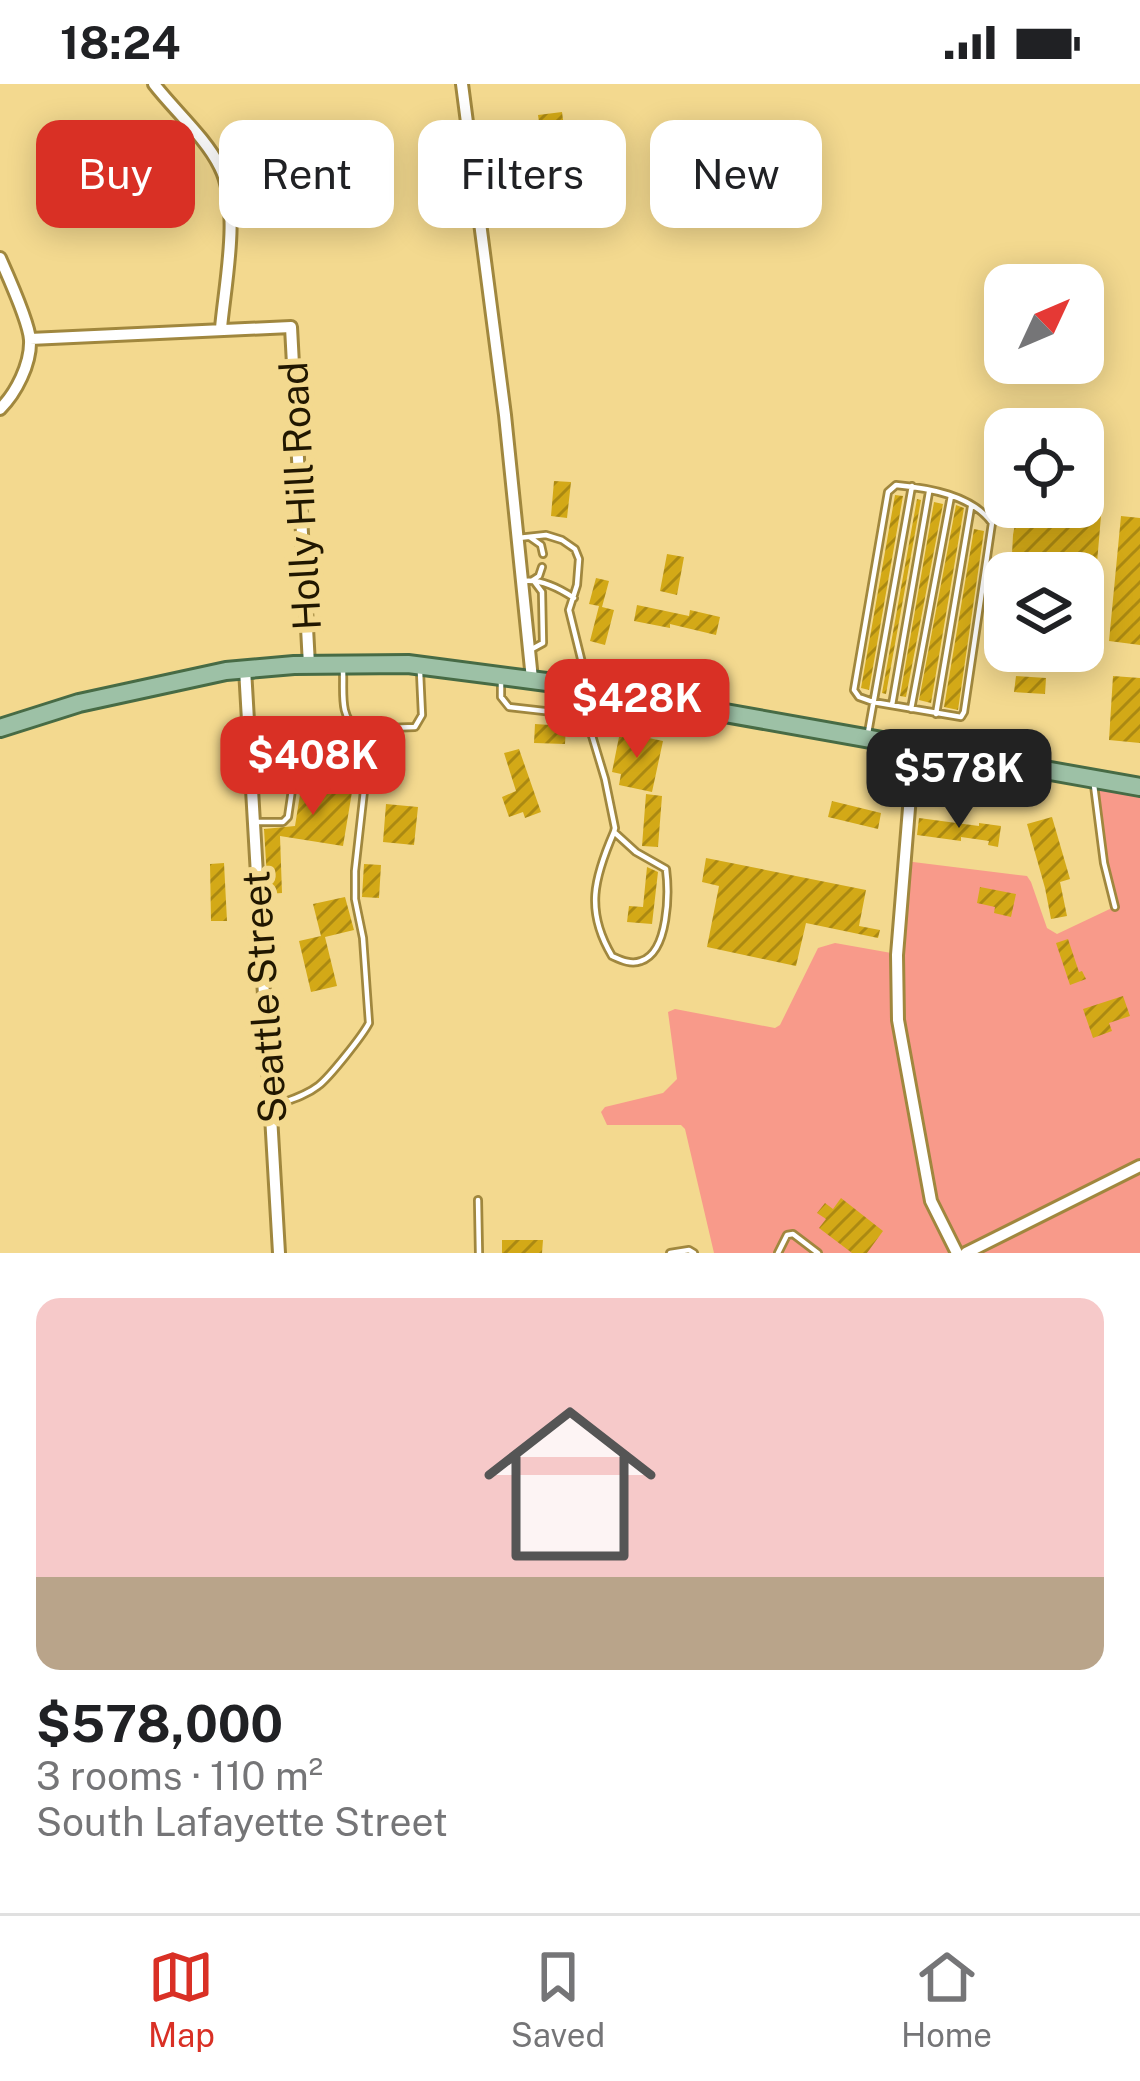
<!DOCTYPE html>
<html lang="en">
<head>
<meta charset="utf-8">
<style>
  :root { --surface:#fff; --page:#f6f6f6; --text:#202124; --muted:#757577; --line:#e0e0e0; --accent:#d93025 }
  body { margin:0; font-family:"Public Sans",sans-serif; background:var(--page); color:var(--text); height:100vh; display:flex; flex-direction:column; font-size:45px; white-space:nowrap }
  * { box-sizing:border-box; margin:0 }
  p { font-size:39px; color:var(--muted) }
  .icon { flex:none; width:66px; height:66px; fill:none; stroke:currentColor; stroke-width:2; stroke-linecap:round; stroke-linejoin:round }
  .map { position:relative; height:1169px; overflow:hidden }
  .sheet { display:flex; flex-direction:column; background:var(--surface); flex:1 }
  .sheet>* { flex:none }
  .top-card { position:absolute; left:36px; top:36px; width:1068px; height:108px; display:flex; gap:24px }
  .needle { width:78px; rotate:46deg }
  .tools { position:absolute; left:984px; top:180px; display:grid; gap:24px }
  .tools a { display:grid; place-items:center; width:120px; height:120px; border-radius:24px; background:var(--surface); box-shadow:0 6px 30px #0003; font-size:60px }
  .price { position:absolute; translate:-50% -102px; padding:0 27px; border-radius:24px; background:var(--accent); color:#fff; font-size:39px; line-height:78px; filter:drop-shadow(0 3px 6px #0008) }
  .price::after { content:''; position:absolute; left:50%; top:72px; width:36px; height:27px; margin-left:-18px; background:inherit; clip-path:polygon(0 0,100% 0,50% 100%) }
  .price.active { background:#222; color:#fff }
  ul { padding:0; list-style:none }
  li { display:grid; align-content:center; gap:24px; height:636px; padding:0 36px }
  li+li { border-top:3px solid var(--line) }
  li span { display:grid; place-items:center; height:372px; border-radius:24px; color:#555 }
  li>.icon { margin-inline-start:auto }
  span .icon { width:216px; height:216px; fill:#fffc; stroke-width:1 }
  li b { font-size:51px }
  .pill { padding:0 42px; border-radius:24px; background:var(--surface); box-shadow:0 6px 30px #0003; font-size:42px; line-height:108px }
  .pill.active { background:var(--accent); color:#fff }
  .status { display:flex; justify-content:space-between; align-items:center; height:84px; padding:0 60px; background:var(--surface); direction:ltr }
  .status svg { height:33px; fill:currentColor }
  .menu { display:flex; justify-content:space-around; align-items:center; height:168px; border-top:3px solid var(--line); background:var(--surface); font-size:33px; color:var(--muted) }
  .menu a { display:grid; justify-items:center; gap:6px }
  .menu .active { color:var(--accent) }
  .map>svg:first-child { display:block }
  .green { fill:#f89a8a }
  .building { fill:url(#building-hatch) }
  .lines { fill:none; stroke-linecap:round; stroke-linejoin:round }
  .lane-casing { stroke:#a0873e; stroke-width:10 }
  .street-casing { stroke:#a0873e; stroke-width:16 }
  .primary-casing { stroke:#476b45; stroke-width:22 }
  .lane { stroke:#fff; stroke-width:4.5 }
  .street { stroke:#fff; stroke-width:10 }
  .primary { stroke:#9dc1a6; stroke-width:16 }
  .labels { text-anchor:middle; stroke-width:12; stroke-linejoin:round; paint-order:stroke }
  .street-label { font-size:39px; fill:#211700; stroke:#f3d98f }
</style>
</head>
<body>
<div class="status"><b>18:24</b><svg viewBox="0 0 49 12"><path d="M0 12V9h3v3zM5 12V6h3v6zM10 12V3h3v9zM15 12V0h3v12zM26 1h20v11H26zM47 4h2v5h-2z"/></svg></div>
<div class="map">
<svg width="1140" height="1169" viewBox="0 0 1140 1169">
  <defs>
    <pattern id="building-hatch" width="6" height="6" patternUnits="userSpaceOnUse" patternTransform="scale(3)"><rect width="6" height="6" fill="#d3a917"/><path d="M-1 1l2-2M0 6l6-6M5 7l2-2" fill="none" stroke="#ab8912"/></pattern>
  </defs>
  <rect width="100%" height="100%" fill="#f3d98f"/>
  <path class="green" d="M1093 695 1140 703V1169H714L685 1045 681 1041H607L601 1028 605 1023 663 1009 677 995 668 928 675 925 775 944 780 941 818 864 835 859 897 870 905 777 1027 792 1031 798 1047 844 1057 850 1114 823 1104 779Z"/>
  <path class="building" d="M562 28 567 66 542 68 537 45H540L538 31Z
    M554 397 571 398 567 434 551 432Z
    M895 411 903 412 869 606 861 604Z
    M917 415 921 416 886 610 882 609Z
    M934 418 943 420 906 613 900 612Z
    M956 421 964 424 931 619 919 616Z
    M1018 423 1101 432 1094 514 1099 515 1096 560 1083 557V489H1011L1013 451Z
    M1121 432 1140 434V561L1109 557Z
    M974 445 984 447 958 626 944 623Z
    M667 470 684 473 677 511 660 507Z
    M596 494 609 497 602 523 614 526 605 561 590 557 599 522 589 520Z
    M637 521 689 532 690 526 720 533 716 551 670 540V544L634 537Z
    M1016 592 1046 594 1045 610 1014 608Z
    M1113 592 1140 594V659L1109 656Z
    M535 640 566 642 565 660 534 659Z
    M620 648 663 657 652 708 619 701 621 690 612 688Z
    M369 651 396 652 398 670 371 672Z
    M519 665 541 728 525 734 523 728 509 733 502 713 516 707 504 669Z
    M328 685 355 690 343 762 280 752 282 809 268 810 264 745 295 742 303 692 309 686Z
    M646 710 662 712 658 763 642 762Z
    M832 717 881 729 878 745 828 733Z
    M386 720 418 723 414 761 383 758Z
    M1052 733 1070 795 1060 798 1067 832 1051 835 1045 804 1027 740Z
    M919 734 979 742V739L1001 742 998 763 988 761 989 757 961 753V757L917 751Z
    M706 774 866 806 859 842 880 846 878 854 806 839 796 882 707 863 719 802 702 798Z
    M224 779 227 837H211L210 780Z
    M364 780 381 781 379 814 362 813Z
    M647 783 658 788 652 840 627 838 629 822 643 823Z
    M980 803 1016 810 1011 833 994 829 995 823 977 819Z
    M345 813 354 846 325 853 337 902 311 908 299 857 321 852 313 820Z
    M1068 855 1079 888 1082 887 1086 895 1070 901 1056 859Z
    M1123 912 1130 932 1109 939 1112 947 1093 954 1083 925Z
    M841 1114 883 1147 867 1169H852L819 1144 826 1135 817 1129 825 1119 833 1125Z
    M502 1156H543L542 1169H502Z"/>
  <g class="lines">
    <g class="lane-casing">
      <path id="lane" d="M896 401C928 404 972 411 992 439L964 628 961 633 873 618 859 613 854 606 888 408Z
        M518 454 546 451 562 456 575 465 579 475 577 501 569 526 587 599
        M531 454 541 461 543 470
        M533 496 539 492 542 483
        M524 497C542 495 559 504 574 514
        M532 565 543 559 542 508 533 496
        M501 597V613L509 623 562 629 567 603
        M585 610 587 635 605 695 615 744 614 748C594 794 585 827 612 872 621 876 631 881 641 877 669 868 669 808 666 785L636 768 614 748
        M892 621 929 408
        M911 625 951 412
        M936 630 971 423
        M358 645 415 643 422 631 420 588
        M868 649 912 402
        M1094 701 1104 779 1115 823
        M258 738H283L288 733 294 692 306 679H326L363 670
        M271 1023C286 1017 304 1013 318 1002 329 994 363 951 369 939L363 854 355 815V787L366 689 358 645C339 634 344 608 343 588
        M478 1116 479 1169
        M670 1169 689 1166 694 1169
        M778 1169 787 1151 793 1150 818 1169"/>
    </g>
    <g class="street-casing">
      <path id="street" d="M154 0C174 26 206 54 220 83 241 124 225 199 221 244
        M462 0 505 331 532 595
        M127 70 188 42
        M220 83 257 71 281 68
        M0 174C8 192 29 238 30 256 31 280 16 309 0 325
        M30 255 291 243 309 581
        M245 585 279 1169
        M914 663 897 871 898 936 931 1117 957 1169
        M966 1169 1140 1082"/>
    </g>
    <g class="primary-casing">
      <path id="primary" d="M0 644 79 619 226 587 294 581 408 580 562 600 1140 703"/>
    </g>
    <use href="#lane" class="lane"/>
    <use href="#street" class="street"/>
    <use href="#primary" class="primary"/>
  </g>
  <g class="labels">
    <g class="street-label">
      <text transform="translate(300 412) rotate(-93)" y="14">Holly Hill Road</text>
      <text transform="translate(264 913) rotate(-94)" y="14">Seattle Street</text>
    </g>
  </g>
</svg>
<div class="tools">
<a><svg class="needle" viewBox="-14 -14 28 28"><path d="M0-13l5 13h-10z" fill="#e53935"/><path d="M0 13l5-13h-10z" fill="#757577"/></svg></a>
<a><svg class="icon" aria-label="locate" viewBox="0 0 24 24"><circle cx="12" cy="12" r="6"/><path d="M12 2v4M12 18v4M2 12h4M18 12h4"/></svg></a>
<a><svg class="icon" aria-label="layers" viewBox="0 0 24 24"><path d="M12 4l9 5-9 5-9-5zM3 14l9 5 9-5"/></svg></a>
</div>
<b class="price" style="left:637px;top:677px">$428K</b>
<b class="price" style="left:313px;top:734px">$408K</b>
<b class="price active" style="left:959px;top:747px">$578K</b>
<div class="top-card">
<a class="pill active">Buy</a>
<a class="pill">Rent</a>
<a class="pill">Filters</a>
<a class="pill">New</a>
</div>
</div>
<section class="sheet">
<ul>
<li><span style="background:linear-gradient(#f6c9c9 75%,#b9a48a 0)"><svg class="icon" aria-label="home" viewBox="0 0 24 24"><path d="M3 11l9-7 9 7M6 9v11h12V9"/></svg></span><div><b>$578,000</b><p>3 rooms · 110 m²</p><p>South Lafayette Street</p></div></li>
</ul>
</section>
<nav class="menu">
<a class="active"><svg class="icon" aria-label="map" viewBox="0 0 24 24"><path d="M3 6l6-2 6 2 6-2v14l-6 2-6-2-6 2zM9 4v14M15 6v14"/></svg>Map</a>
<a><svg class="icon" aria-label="saved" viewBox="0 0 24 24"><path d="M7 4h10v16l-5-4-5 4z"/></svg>Saved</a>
<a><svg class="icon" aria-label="home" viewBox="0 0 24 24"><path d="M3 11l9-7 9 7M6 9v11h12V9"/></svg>Home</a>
</nav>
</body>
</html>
